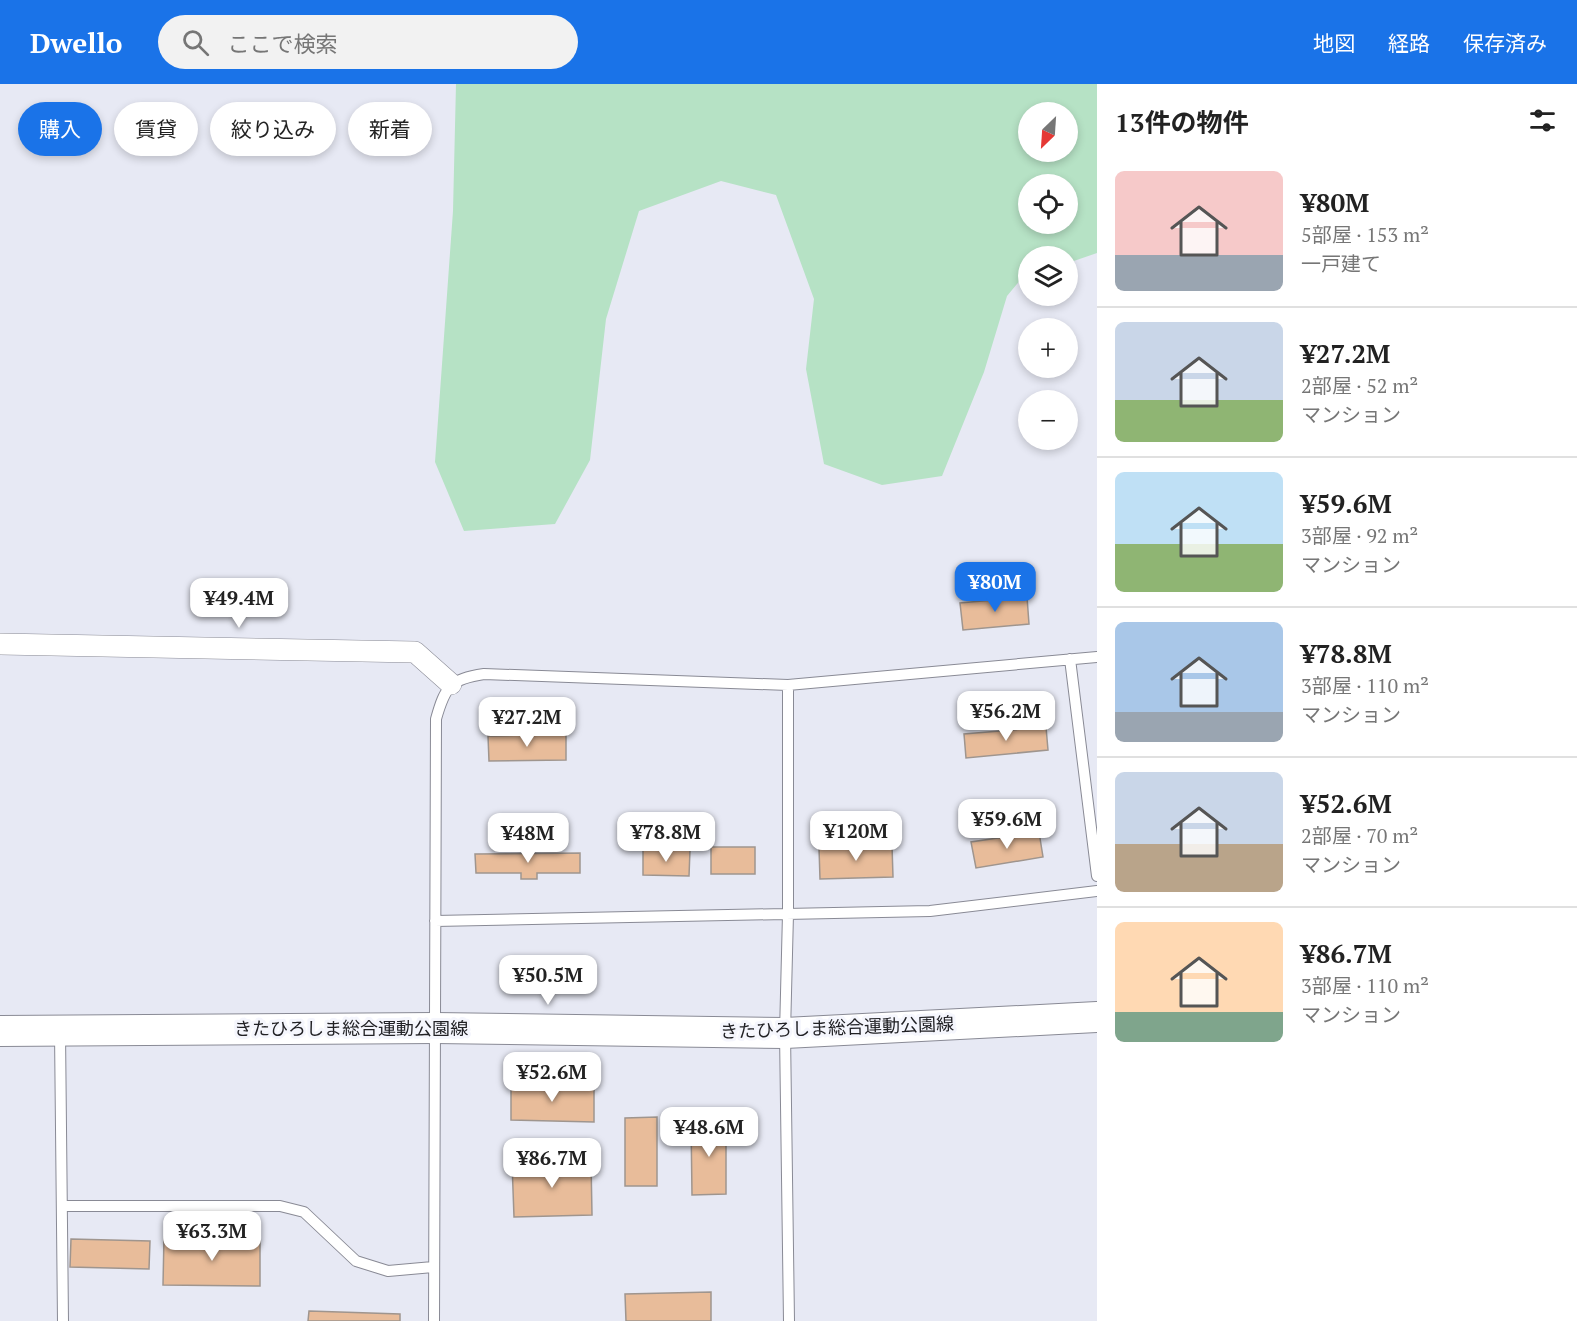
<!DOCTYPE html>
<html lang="ja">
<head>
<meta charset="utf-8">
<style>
  :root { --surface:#fff; --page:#f2f2f2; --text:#222; --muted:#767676; --line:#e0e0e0; --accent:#1a73e8 }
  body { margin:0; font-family:"PT Serif","Noto Sans JP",serif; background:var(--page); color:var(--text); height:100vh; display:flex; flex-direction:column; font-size:22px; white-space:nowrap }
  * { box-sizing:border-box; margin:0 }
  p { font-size:20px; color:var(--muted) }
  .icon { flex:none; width:33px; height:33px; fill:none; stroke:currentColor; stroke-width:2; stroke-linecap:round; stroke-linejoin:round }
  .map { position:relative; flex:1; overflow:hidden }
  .side { display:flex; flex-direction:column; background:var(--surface); width:480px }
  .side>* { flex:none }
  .guide { position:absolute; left:18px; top:18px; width:570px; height:54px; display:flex; gap:12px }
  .needle { width:39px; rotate:205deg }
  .controls { position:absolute; left:1018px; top:18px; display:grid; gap:12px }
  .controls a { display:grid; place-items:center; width:60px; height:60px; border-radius:50%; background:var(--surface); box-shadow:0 3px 9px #0003; font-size:30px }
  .price { position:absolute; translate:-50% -51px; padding:0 14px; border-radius:12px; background:#fff; color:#222; font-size:20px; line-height:39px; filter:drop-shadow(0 2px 3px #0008) }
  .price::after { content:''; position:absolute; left:50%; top:36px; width:18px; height:14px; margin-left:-9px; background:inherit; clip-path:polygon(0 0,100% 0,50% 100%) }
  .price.selected { background:var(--accent); color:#fff }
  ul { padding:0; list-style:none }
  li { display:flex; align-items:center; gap:18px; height:150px; padding:0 18px }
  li+li { border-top:2px solid var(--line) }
  li span { display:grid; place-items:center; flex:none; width:168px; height:120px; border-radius:9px; color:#555 }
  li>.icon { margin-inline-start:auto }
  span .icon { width:72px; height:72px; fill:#fffc; stroke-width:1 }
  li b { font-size:26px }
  h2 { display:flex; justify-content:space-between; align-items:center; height:72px; padding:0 18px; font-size:26px }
  .chip { padding:0 21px; border-radius:27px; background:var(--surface); box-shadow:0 3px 9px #0003; font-size:21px; line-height:54px }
  .chip.selected { background:var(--accent); color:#fff }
  header { display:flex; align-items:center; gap:36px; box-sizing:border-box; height:84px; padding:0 30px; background:var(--accent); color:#fff }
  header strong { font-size:28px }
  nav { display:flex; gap:33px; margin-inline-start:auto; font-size:21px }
  .search { width:420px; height:54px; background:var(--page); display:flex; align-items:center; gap:15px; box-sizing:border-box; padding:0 21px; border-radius:33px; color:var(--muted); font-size:22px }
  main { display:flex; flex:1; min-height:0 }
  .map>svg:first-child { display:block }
  .green { fill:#b6e2c5; fill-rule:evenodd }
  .building { fill:#e8bc9a; stroke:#9f958e; stroke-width:1.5 }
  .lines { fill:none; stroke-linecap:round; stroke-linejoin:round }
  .lane-casing { stroke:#898a95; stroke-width:12 }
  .street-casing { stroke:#898a95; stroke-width:22 }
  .secondary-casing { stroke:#898a95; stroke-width:32 }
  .lane { stroke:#fff; stroke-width:10 }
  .street { stroke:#fff; stroke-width:21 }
  .secondary { stroke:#fff; stroke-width:30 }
  .labels { text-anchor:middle; stroke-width:6; stroke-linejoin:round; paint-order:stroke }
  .street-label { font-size:18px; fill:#212125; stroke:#f5f6fd }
</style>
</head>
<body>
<header>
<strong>Dwello</strong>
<div class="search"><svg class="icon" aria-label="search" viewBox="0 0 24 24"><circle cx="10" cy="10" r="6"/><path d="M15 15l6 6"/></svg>ここで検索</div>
<nav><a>地図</a><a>経路</a><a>保存済み</a></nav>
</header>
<main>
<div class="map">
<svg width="1097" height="1237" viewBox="0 0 1097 1237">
  <rect width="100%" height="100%" fill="#e7e9f4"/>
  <path class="green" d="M456 0H1097V169L1068 179V172H1029V192L1022 194 1007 212 984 288 942 392 882 401 824 380 806 285 814 215 776 111 721 97 639 127 606 235 590 376 555 440 464 447 435 378 453 127ZM1029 28H1068V68H1029ZM1029 100H1068V140H1029Z"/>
  <path class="building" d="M1027 513 1029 540 963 546 960 519Z
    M1046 643 1048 666 966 674 964 650Z
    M566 650V676L489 677 488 652Z
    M1039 748 1043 773 976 784 971 758Z
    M892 761 893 793 820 795 819 764Z
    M711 763H755V790H711Z
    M643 766H690L689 792 643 791Z
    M580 769V789H537V795H521V789H476L475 770Z
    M511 1000 594 1002V1038L511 1036Z
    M657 1033V1102H625V1034Z
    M691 1037H726V1110L692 1111Z
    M591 1077 592 1131 514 1133 512 1078Z
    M164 1153 260 1154V1202L163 1201Z
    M71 1155 150 1157 149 1185 70 1183Z
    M711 1208V1237H626L625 1210Z
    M309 1227 400 1230V1237H308Z"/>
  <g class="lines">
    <g class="lane-casing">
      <path id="lane" d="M1070 575 1097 792
        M788 601V830L785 949 789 1237
        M435 837 930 827 1097 807
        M60 948 63 1237
        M63 1122H280L304 1128 356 1177 388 1187 433 1183
        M434 1237 436 635C445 603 450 595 484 590L788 601 1097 573"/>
    </g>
    <g class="street-casing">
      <path id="street" d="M0 560 415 568 451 600"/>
    </g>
    <g class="secondary-casing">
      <path id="secondary" d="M0 947 435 944 785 949 1097 933"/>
    </g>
    <use href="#lane" class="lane"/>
    <use href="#street" class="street"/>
    <use href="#secondary" class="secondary"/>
  </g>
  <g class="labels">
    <g class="street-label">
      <text transform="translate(837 944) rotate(-2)" y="6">きたひろしま総合運動公園線</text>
      <text x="351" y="951">きたひろしま総合運動公園線</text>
    </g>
  </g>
</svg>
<div class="controls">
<a><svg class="needle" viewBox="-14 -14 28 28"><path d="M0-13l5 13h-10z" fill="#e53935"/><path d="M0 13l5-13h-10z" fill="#767676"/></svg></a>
<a><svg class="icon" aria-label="locate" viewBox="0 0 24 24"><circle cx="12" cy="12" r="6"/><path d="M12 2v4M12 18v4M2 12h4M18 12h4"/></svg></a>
<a><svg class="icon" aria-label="layers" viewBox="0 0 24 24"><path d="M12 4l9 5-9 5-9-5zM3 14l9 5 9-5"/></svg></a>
<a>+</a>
<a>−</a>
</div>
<b class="price selected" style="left:995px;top:529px">¥80M</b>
<b class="price" style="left:239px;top:545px">¥49.4M</b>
<b class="price" style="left:1006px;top:658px">¥56.2M</b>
<b class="price" style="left:527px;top:664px">¥27.2M</b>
<b class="price" style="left:1007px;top:766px">¥59.6M</b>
<b class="price" style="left:856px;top:778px">¥120M</b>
<b class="price" style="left:666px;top:779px">¥78.8M</b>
<b class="price" style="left:528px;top:780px">¥48M</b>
<b class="price" style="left:548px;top:922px">¥50.5M</b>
<b class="price" style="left:552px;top:1019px">¥52.6M</b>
<b class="price" style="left:709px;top:1074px">¥48.6M</b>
<b class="price" style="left:552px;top:1105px">¥86.7M</b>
<b class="price" style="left:212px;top:1178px">¥63.3M</b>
<div class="guide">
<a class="chip selected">購入</a>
<a class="chip">賃貸</a>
<a class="chip">絞り込み</a>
<a class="chip">新着</a>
</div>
</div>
<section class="side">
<h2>13件の物件<svg class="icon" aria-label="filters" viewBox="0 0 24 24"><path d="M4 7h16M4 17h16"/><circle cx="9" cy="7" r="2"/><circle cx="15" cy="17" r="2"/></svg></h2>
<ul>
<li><span style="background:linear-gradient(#f6c9c9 70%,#9aa5b1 0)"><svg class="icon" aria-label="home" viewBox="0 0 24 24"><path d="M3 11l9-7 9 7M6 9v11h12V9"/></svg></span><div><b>¥80M</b><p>5部屋 · 153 m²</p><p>一戸建て</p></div></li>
<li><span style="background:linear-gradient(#c9d6e8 65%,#8fb573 0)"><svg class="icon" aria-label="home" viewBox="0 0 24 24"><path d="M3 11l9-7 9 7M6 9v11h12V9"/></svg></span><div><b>¥27.2M</b><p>2部屋 · 52 m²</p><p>マンション</p></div></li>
<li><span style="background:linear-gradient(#bfe0f5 60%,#8fb573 0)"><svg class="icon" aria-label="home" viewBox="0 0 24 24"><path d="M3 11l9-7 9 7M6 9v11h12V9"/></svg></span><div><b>¥59.6M</b><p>3部屋 · 92 m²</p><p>マンション</p></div></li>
<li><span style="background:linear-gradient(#a9c7e8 75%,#9aa5b1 0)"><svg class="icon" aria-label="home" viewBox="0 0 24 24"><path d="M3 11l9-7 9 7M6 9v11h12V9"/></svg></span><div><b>¥78.8M</b><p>3部屋 · 110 m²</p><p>マンション</p></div></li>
<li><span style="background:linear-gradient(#c9d6e8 60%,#b9a48a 0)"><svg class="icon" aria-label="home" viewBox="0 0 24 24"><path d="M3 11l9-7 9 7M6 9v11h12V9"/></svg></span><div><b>¥52.6M</b><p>2部屋 · 70 m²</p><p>マンション</p></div></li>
<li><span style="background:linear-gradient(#ffd9b3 75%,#7fa58c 0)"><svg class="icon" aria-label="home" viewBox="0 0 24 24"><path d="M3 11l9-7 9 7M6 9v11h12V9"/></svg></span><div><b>¥86.7M</b><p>3部屋 · 110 m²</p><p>マンション</p></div></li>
</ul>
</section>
</main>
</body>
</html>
